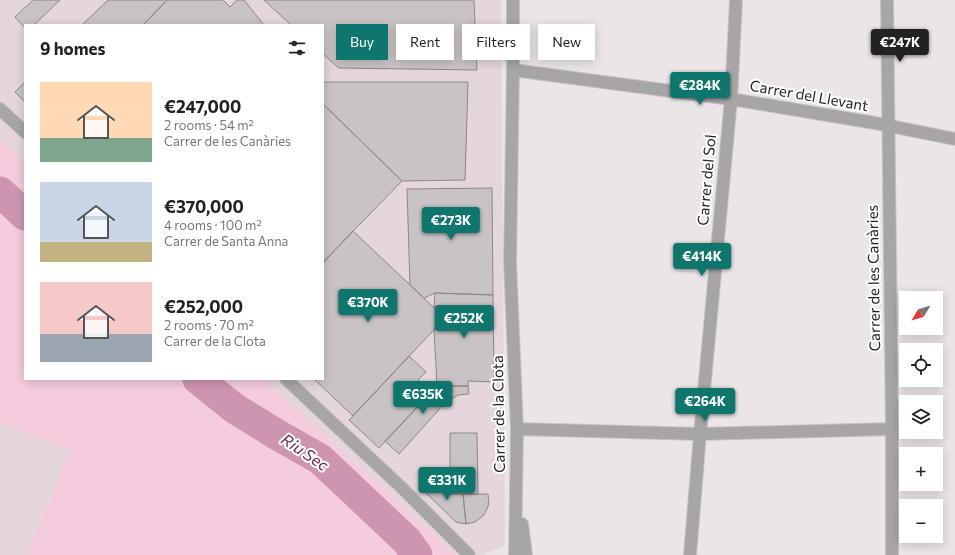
<!DOCTYPE html>
<html lang="en">
<head>
<meta charset="utf-8">
<style>
  :root { --surface:#fff; --page:#f6f6f6; --text:#222; --muted:#767676; --accent:#0f766e }
  body { margin:0; font-family:Commissioner,sans-serif; background:var(--page); color:var(--text); height:100vh; display:flex; flex-direction:column; font-size:15px; white-space:nowrap }
  * { box-sizing:border-box; margin:0 }
  p { font-size:13px; color:var(--muted) }
  .icon { flex:none; width:22px; height:22px; fill:none; stroke:currentColor; stroke-width:2; stroke-linecap:round; stroke-linejoin:round }
  .map { position:relative; flex:1; overflow:hidden }
  .panel { position:absolute; left:24px; top:24px; width:300px; height:356px; display:flex; flex-direction:column; background:var(--surface); border-radius:0px; box-shadow:0 2px 10px #0003 }
  .panel>* { flex:none }
  .hud { position:absolute; left:336px; top:24px; width:380px; height:36px; display:flex; gap:8px }
  .needle { width:26px; rotate:232deg }
  .tools { position:absolute; left:899px; top:291px; display:grid; gap:8px }
  .tools a { display:grid; place-items:center; width:44px; height:44px; border-radius:0px; background:var(--surface); box-shadow:0 2px 10px #0003; font-size:20px }
  .price { position:absolute; translate:-50% -34px; padding:0 9px; border-radius:4px; background:var(--accent); color:#fff; font-size:13px; line-height:26px; filter:drop-shadow(0 1px 2px #0008) }
  .price::after { content:''; position:absolute; left:50%; top:24px; width:12px; height:9px; margin-left:-6px; background:inherit; clip-path:polygon(0 0,100% 0,50% 100%) }
  .price.on { background:#222; color:#fff }
  ul { padding:0; list-style:none }
  li { display:flex; align-items:center; gap:12px; height:100px; padding:0 16px }
  li span { display:grid; place-items:center; flex:none; width:112px; height:80px; border-radius:0px; color:#555 }
  li>.icon { margin-inline-start:auto }
  span .icon { width:48px; height:48px; fill:#fffc; stroke-width:1 }
  li b { font-size:17px }
  h2 { display:flex; justify-content:space-between; align-items:center; height:48px; padding:0 16px; font-size:17px }
  .tag { padding:0 14px; border-radius:0px; background:var(--surface); box-shadow:0 2px 10px #0003; font-size:14px; line-height:36px }
  .tag.on { background:var(--accent); color:#fff }
  .map>svg:first-child { display:block }
  .built { fill:#e5d6dd }
  .green { fill:#f4ccde }
  .lines { fill:none; stroke-linecap:round; stroke-linejoin:round }
  .river { stroke:#ce95b0; stroke-width:31 }
  .building { fill:#c9c3c5; stroke:#8d8789 }
  .minor-casing { stroke:#c8c2c5; stroke-width:14 }
  .minor { stroke:#a7a5a6; stroke-width:12 }
  .labels { text-anchor:middle; stroke-width:4; stroke-linejoin:round; paint-order:stroke }
  .street-label { font-size:15px; fill:#262324; stroke:#fff }
  .water-label { font-size:16px; font-style:italic; fill:#6b274d; stroke:#fff }
</style>
</head>
<body>
<div class="map">
<svg width="955" height="555" viewBox="0 0 955 555">
  <rect width="100%" height="100%" fill="#ebe5e8"/>
  <path class="built" d="M0 0H501L505 545 482 555H456L263 379H323V25H25V162L0 138Z
    M0 423 70 449 27 553 31 555H0Z"/>
  <path class="green" d="M0 138 25 162V379H263L456 555H31L27 553 70 450 0 423Z"/>
  <g class="lines">
    <path class="river" d="M0 192 25 215
      M198 379 234 408 276 434 320 459 407 541 417 555"/>
  </g>
  <path class="building" d="M33 0H60L34 25H25V28L15 17Z
    M108 0H167L143 25H82Z
    M167 0H223L230 7 237 0H244L264 25H143Z
    M264 0H474L477 70 339 68 323 54V25H291Z
    M25 82V102L15 92Z
    M323 82H468L465 180 402 181 323 104Z
    M323 104 402 181 323 262Z
    M492 188 493 295 435 293 424 298 410 285 407 189Z
    M353 231 445 318 353 416 314 379H323V263Z
    M435 293 493 295 494 382 468 381V386H437L434 329 445 318 434 308Z
    M409 356 426 372 418 380 431 393 379 448 349 420Z
    M437 386H468L469 394 458 395 444 404 399 454 385 441Z
    M450 433H477L478 494H450Z
    M426 481H438L449 489 450 494H463L466 524 456 522 426 493Z
    M463 494H488L489 504 484 515 475 522 466 524Z"/>
  <g class="lines">
    <g class="minor-casing">
      <path id="minor" d="M513 0V70L510 262 517 429 515 555
        M887 0 892 429V555
        M513 70 731 99 875 123 955 139
        M0 109 25 132
        M286 379 402 488 469 555
        M517 429 700 434 892 429
        M522 524 526 555
        M690 555 700 434 731 99 736 0"/>
    </g>
    <use href="#minor" class="minor"/>
  </g>
  <g class="labels">
    <g class="street-label">
      <text transform="translate(809 96) rotate(10)" y="5">Carrer del Llevant</text>
      <text transform="translate(707 180) rotate(-85)" y="5">Carrer del Sol</text>
      <text transform="translate(874 278) rotate(-91)" y="5">Carrer de les Canàries</text>
      <text transform="translate(499 414) rotate(-91)" y="5">Carrer de la Clota</text>
    </g>
    <g class="water-label">
      <text transform="translate(305 452) rotate(34)" y="6">Riu Sec</text>
    </g>
  </g>
</svg>
<div class="tools">
<a><svg class="needle" viewBox="-14 -14 28 28"><path d="M0-13l5 13h-10z" fill="#e53935"/><path d="M0 13l5-13h-10z" fill="#767676"/></svg></a>
<a><svg class="icon" aria-label="locate" viewBox="0 0 24 24"><circle cx="12" cy="12" r="6"/><path d="M12 2v4M12 18v4M2 12h4M18 12h4"/></svg></a>
<a><svg class="icon" aria-label="layers" viewBox="0 0 24 24"><path d="M12 4l9 5-9 5-9-5zM3 14l9 5 9-5"/></svg></a>
<a>+</a>
<a>−</a>
</div>
<b class="price on" style="left:900px;top:63px">€247K</b>
<b class="price" style="left:700px;top:106px">€284K</b>
<b class="price" style="left:451px;top:241px">€273K</b>
<b class="price" style="left:702px;top:277px">€414K</b>
<b class="price" style="left:368px;top:323px">€370K</b>
<b class="price" style="left:464px;top:339px">€252K</b>
<b class="price" style="left:423px;top:415px">€635K</b>
<b class="price" style="left:705px;top:422px">€264K</b>
<b class="price" style="left:447px;top:501px">€331K</b>
<div class="hud">
<a class="tag on">Buy</a>
<a class="tag">Rent</a>
<a class="tag">Filters</a>
<a class="tag">New</a>
</div>
<section class="panel">
<h2>9 homes<svg class="icon" aria-label="filters" viewBox="0 0 24 24"><path d="M4 7h16M4 17h16"/><circle cx="9" cy="7" r="2"/><circle cx="15" cy="17" r="2"/></svg></h2>
<ul>
<li><span style="background:linear-gradient(#ffd9b3 70%,#7fa58c 0)"><svg class="icon" aria-label="home" viewBox="0 0 24 24"><path d="M3 11l9-7 9 7M6 9v11h12V9"/></svg></span><div><b>€247,000</b><p>2 rooms · 54 m²</p><p>Carrer de les Canàries</p></div></li>
<li><span style="background:linear-gradient(#c9d6e8 75%,#c2b280 0)"><svg class="icon" aria-label="home" viewBox="0 0 24 24"><path d="M3 11l9-7 9 7M6 9v11h12V9"/></svg></span><div><b>€370,000</b><p>4 rooms · 100 m²</p><p>Carrer de Santa Anna</p></div></li>
<li><span style="background:linear-gradient(#f6c9c9 65%,#9aa5b1 0)"><svg class="icon" aria-label="home" viewBox="0 0 24 24"><path d="M3 11l9-7 9 7M6 9v11h12V9"/></svg></span><div><b>€252,000</b><p>2 rooms · 70 m²</p><p>Carrer de la Clota</p></div></li>
</ul>
</section>
</div>
</body>
</html>
